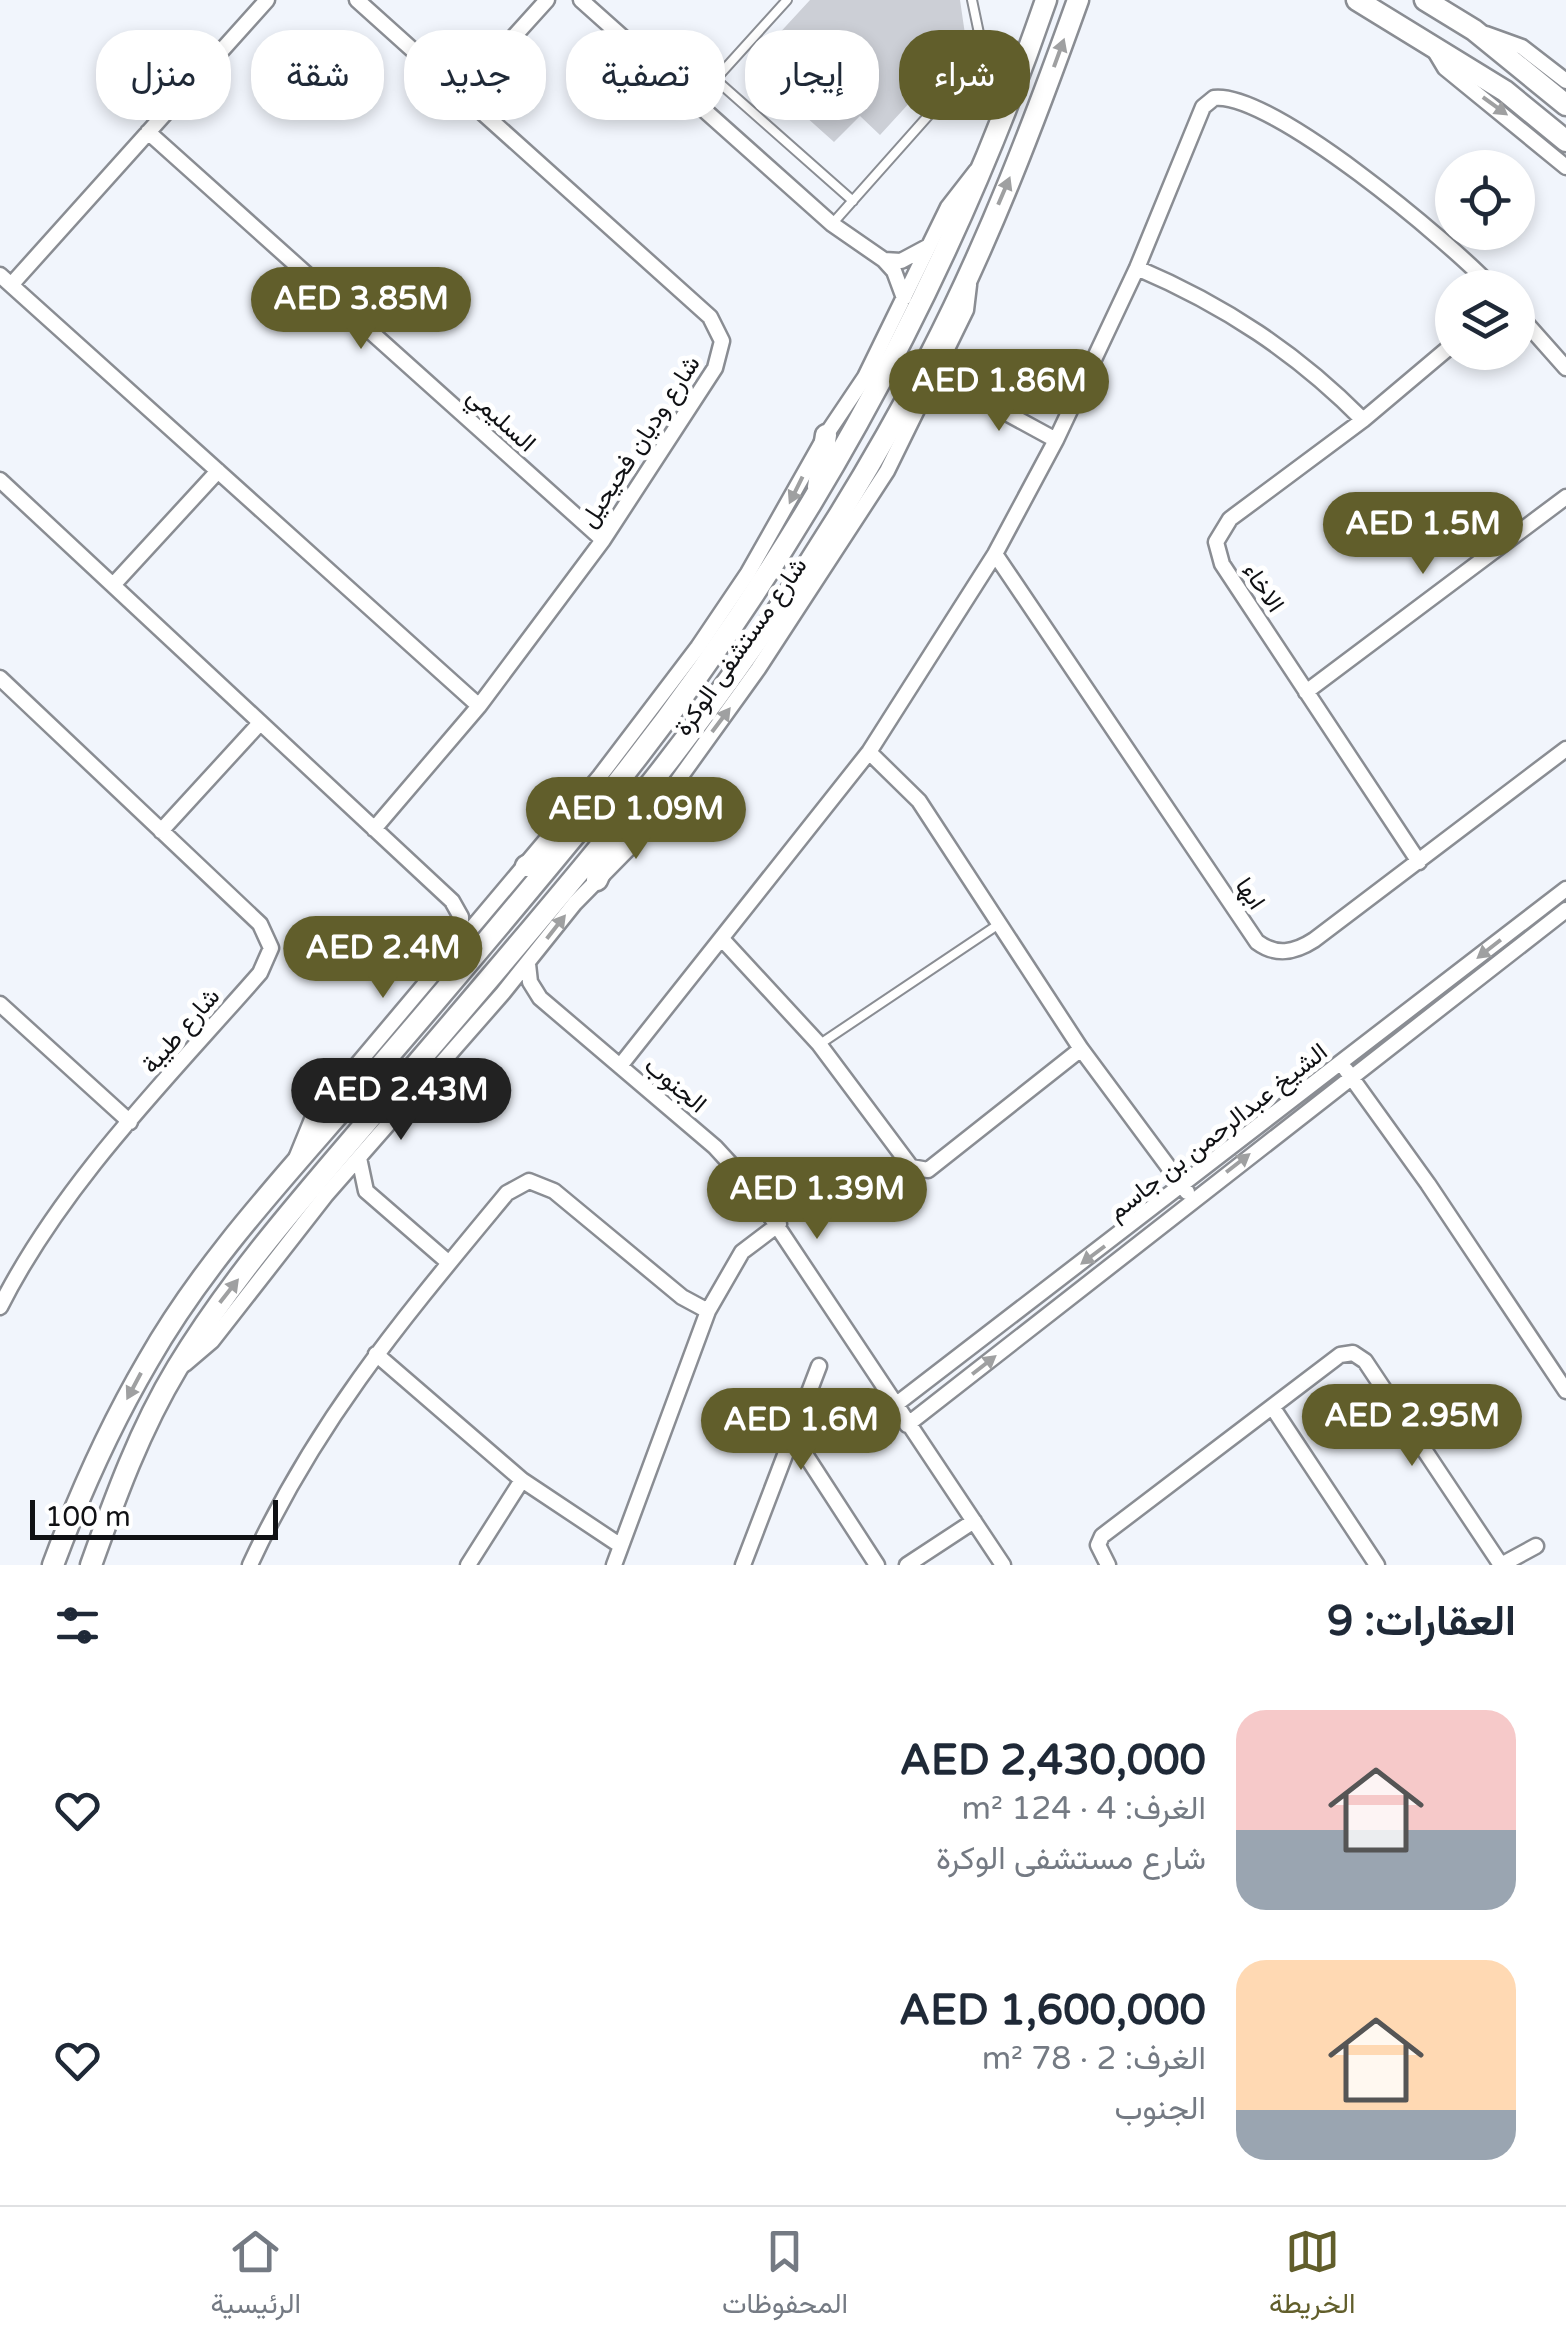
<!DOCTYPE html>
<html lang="ar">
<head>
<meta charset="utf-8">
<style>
  :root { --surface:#fff; --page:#f6f6f7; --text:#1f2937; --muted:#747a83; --line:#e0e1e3; --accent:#615e2b }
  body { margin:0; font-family:"Varela Round",Vazirmatn,sans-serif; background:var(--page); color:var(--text); direction:rtl; height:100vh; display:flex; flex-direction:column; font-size:38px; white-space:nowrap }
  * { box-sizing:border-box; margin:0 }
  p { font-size:32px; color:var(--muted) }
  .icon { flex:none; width:55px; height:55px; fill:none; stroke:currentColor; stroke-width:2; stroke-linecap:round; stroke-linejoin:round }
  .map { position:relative; height:1565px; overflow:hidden; direction:ltr }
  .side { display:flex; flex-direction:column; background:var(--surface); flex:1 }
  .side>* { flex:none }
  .hud { position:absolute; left:30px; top:30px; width:1000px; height:90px; direction:rtl; display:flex; gap:20px }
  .buttons { position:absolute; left:1435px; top:150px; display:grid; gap:20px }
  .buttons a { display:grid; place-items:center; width:100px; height:100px; border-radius:50%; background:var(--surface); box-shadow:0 5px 15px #0003; font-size:50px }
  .scale { position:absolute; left:30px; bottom:25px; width:248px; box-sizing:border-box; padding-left:10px; border:5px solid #101114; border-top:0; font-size:28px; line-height:35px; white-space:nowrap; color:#101114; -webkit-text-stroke:8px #fff; paint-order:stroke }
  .price { position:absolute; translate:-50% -85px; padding:0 22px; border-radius:35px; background:var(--accent); color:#fff; font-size:32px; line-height:65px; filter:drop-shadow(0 2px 5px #0008) }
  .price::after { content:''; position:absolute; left:50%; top:60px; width:30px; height:22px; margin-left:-15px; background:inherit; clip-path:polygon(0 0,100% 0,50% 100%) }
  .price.active { background:#222; color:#fff }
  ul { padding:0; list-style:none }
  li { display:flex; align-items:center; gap:30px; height:250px; padding:0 50px }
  li span { display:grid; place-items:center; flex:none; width:280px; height:200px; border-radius:30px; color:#555 }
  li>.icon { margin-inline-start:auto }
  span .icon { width:120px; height:120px; fill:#fffc; stroke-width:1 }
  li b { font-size:42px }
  h2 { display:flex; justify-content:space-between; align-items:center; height:120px; padding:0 50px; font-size:42px }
  .tag { padding:0 35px; border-radius:40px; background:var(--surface); box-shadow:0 5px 15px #0003; font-size:35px; line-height:90px }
  .tag.active { background:var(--accent); color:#fff }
  .dock { display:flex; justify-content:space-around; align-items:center; height:140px; border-top:2px solid var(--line); background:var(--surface); font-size:28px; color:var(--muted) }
  .dock a { display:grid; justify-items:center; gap:5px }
  .dock .active { color:var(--accent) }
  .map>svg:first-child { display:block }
  .building { fill:#cccfd6 }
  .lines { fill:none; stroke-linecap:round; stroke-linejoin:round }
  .lane-casing { stroke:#8a8d93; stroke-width:12 }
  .street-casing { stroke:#8a8d93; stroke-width:19 }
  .secondary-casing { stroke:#8a8d93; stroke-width:25 }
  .lane { stroke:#fff; stroke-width:8 }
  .street { stroke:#fff; stroke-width:14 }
  .secondary { stroke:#fff; stroke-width:20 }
  .oneway { fill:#9fa0a1 }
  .labels { text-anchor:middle; stroke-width:10; stroke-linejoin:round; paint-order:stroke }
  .street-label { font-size:25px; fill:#101114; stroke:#fff }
</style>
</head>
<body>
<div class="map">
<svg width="1566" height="1565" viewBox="0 0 1566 1565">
  <rect width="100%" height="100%" fill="#f1f5fc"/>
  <path class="building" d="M810 0H960L966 41 880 135 860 116 834 142 749 66Z"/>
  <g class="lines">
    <g class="lane-casing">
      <path id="lane" d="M715 79 853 201
        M693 104 787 0
        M832 224 975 63 980 38 972 0
        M820 1044 999 924"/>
    </g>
    <g class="street-casing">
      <path id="street" d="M357 0 710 317 722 341 715 368 603 540 479 706 374 829
        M581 0 832 224 884 260 894 271 904 298
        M1486 34 1522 47 1566 81
        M1433 48 1445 68 1566 167
        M462 94 547 0
        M148 132 603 540
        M884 260 901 261 929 246
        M1137 268C1224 305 1297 353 1363 420
        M0 275 479 706
        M11 285 267 0
        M1518 314 1566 368
        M948 351 953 378 964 390 1056 440
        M922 398 935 391 964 390
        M0 480 452 901 461 917V939
        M995 554 1257 942C1276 956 1294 953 1314 940L1566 749
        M114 584 218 471
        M0 678 260 924 271 948 260 973C169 1077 63 1182 0 1307
        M1306 692 1566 497
        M869 752 919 801 1081 1049 1187 1192
        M161 831 260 723
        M1419 862 1222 564 1216 542 1230 519 1363 420 1452 345
        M722 939 819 1044 911 1167 928 1170 1081 1049
        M528 964 530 982 540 998 715 1147 749 1184 1003 1565
        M0 1004 130 1122
        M620 1066 869 752 995 554 1056 440 1137 268 1203 107 1214 98C1271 91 1451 243 1493 288
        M1346 1070 1428 1184 1566 1391
        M297 1156 313 1117 600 776 698 647 748 573 826 435 865 377 948 207 976 171
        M359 1158 366 1191 449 1263
        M376 1354 522 1480 621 1546
        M185 1364 212 1341 326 1195 503 993 575 903 630 847 758 669 887 471 966 310 969 285
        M894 1406 1566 889
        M1273 1408 1377 1565
        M907 1425 1566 910
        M792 1434 877 1565
        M1503 1564 1536 1546
        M250 1565C317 1419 406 1315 507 1193L529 1181 554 1191 682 1297 708 1311
        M468 1565 522 1480
        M614 1565 708 1311 742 1252 779 1224
        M743 1565 819 1366
        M907 1565 974 1521
        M1108 1565 1098 1545 1102 1536 1340 1355 1353 1353 1365 1361 1501 1565"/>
    </g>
    <g class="secondary-casing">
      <path id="secondary" d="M1357 0 1505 91 1566 141
        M1425 0 1474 30 1566 105
        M818 487 826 435
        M526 866 557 851
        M597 880 618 832
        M53 1565C79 1495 110 1426 148 1361 202 1266 278 1184 349 1102 433 1005 516 907 597 808 793 567 945 294 1046 0
        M91 1565C115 1498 140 1429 177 1368 229 1282 295 1206 360 1130 447 1028 535 927 620 822 738 677 844 521 930 355 989 241 1035 120 1078 0"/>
    </g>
    <use href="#lane" class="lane"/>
    <use href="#street" class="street"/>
    <use href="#secondary" class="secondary"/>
  </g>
  <defs><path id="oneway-solid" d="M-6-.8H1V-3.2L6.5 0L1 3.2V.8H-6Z" transform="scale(2.5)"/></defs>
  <g class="oneway">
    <use href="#oneway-solid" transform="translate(1059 53) rotate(-70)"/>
    <use href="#oneway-solid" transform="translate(1495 106) rotate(36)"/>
    <use href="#oneway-solid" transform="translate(1004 191) rotate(-67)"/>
    <use href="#oneway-solid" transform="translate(796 490) rotate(116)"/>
    <use href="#oneway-solid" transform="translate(721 720) rotate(-53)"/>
    <use href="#oneway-solid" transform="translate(556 927) rotate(-52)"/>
    <use href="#oneway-solid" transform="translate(1489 949) rotate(142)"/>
    <use href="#oneway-solid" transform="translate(1238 1163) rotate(-38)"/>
    <use href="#oneway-solid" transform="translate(1093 1255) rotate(143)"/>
    <use href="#oneway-solid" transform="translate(229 1291) rotate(-52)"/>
    <use href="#oneway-solid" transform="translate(984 1365) rotate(-38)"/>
    <use href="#oneway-solid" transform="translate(134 1386) rotate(118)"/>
  </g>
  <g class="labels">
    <g class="street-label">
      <text transform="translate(502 419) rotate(42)" y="9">السليمي</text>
      <text transform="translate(639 441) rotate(-57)" y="9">شارع وديان فحيحيل</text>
      <text transform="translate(1264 587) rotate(56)" y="9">الاخاء</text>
      <text transform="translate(740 646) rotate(-55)" y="9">شارع مستشفى الوكرة</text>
      <text transform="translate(1251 893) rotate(56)" y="9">ابها</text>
      <text transform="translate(180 1030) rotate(-49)" y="9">شارع طيبة</text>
      <text transform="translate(676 1084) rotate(40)" y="9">الجنوب</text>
      <text transform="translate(1217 1131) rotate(-38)" y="9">الشيخ عبدالرحمن بن جاسم</text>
    </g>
  </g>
</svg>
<div class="buttons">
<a><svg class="icon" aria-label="locate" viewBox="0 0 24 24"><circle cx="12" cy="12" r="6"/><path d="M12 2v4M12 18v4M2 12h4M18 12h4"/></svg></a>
<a><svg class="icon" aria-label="layers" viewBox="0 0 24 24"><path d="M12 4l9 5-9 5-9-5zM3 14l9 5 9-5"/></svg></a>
</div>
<div class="scale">100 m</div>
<b class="price" style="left:361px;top:352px">AED 3.85M</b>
<b class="price" style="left:999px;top:434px">AED 1.86M</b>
<b class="price" style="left:1423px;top:577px">AED 1.5M</b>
<b class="price" style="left:636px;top:862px">AED 1.09M</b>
<b class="price" style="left:383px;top:1001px">AED 2.4M</b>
<b class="price active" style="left:401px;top:1143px">AED 2.43M</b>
<b class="price" style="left:817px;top:1242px">AED 1.39M</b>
<b class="price" style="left:1412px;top:1469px">AED 2.95M</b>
<b class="price" style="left:801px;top:1473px">AED 1.6M</b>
<div class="hud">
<a class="tag active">شراء</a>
<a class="tag">إيجار</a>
<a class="tag">تصفية</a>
<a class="tag">جديد</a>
<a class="tag">شقة</a>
<a class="tag">منزل</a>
</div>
</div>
<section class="side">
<h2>العقارات: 9<svg class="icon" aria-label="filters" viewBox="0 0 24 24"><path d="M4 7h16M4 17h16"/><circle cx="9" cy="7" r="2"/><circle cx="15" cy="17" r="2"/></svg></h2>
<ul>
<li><span style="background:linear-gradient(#f6c9c9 60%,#9aa5b1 0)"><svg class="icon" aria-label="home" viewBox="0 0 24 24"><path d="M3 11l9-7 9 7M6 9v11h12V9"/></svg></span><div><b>AED 2,430,000</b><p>الغرف: 4 · 124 m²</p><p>شارع مستشفى الوكرة</p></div><svg class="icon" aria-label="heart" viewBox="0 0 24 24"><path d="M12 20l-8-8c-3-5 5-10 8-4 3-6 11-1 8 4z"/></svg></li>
<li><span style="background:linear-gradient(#ffd9b3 75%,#9aa5b1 0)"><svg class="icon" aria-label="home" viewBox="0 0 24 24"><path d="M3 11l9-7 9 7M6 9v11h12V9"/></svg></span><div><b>AED 1,600,000</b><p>الغرف: 2 · 78 m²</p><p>الجنوب</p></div><svg class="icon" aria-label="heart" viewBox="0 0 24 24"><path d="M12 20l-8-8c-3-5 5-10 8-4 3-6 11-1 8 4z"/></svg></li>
</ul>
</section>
<nav class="dock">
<a class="active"><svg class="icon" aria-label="map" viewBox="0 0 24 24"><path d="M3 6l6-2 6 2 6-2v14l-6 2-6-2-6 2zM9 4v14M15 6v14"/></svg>الخريطة</a>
<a><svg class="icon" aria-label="saved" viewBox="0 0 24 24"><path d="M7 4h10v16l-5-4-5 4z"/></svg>المحفوظات</a>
<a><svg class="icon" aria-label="home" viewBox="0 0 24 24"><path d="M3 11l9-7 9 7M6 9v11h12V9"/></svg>الرئيسية</a>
</nav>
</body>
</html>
